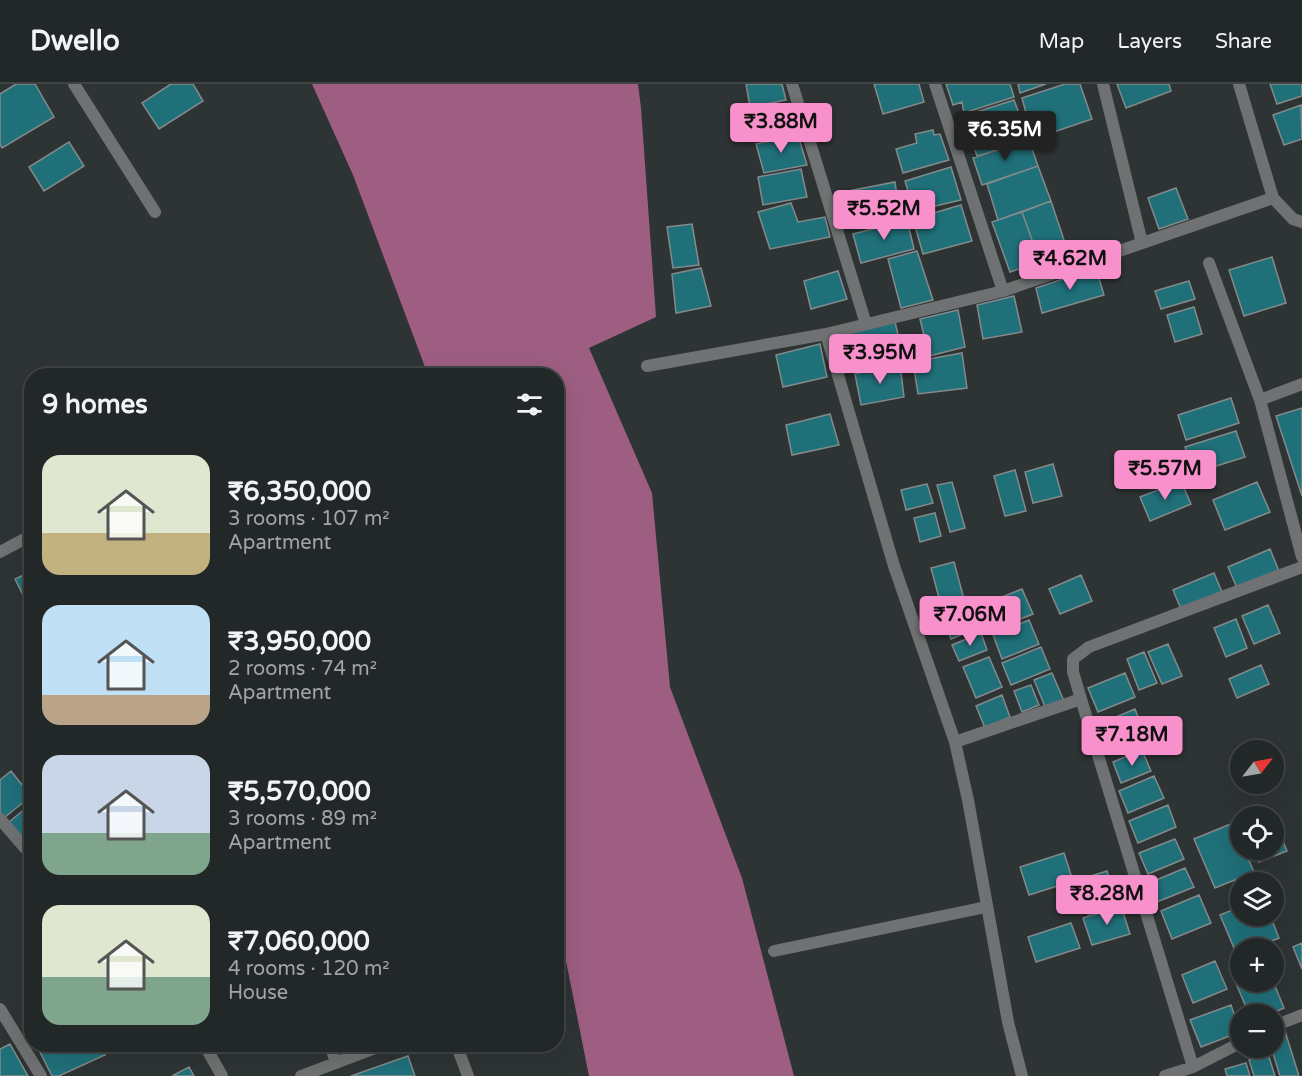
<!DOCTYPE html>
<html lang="en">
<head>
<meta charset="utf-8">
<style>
  :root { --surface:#222727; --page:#2e3333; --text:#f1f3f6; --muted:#a2a5a7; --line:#3f4444; --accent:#f890cb }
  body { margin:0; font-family:"Varela Round",sans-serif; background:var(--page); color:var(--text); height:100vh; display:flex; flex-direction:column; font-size:22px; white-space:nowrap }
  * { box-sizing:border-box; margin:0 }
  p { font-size:20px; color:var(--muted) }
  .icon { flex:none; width:33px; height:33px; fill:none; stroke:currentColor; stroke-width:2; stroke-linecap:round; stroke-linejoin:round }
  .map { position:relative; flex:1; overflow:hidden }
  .details { position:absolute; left:24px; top:284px; width:540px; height:684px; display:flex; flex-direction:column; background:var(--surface); border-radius:24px; box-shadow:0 6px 24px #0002,0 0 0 2px var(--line) }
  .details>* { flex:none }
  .needle { width:39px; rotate:59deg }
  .fabs { position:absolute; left:1230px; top:656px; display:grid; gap:12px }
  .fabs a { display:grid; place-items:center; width:54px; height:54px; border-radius:50%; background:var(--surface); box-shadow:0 6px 24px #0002,0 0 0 2px var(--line); font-size:30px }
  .price { position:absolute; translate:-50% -51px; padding:0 14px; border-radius:6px; background:var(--accent); color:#111; font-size:20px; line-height:39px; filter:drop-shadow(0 2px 3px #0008) }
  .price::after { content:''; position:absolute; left:50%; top:36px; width:18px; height:14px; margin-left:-9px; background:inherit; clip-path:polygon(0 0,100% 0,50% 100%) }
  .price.active { background:#222; color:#fff }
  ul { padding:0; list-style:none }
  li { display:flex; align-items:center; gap:18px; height:150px; padding:0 18px }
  li span { display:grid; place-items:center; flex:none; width:168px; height:120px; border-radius:18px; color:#555 }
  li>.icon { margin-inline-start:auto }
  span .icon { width:72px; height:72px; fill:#fffc; stroke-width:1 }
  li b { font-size:26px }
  h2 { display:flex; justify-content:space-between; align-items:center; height:72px; padding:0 18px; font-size:26px }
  header { display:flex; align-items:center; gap:36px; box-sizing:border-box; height:84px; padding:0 30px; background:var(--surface); border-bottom:2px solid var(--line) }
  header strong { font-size:28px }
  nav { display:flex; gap:33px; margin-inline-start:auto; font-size:21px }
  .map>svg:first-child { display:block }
  .water { fill:#9d5e82 }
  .building { fill:#20707a; stroke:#848a8b; stroke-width:1.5 }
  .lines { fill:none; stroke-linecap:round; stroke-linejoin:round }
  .minor { stroke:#6f7172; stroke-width:12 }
</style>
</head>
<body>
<header>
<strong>Dwello</strong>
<nav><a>Map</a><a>Layers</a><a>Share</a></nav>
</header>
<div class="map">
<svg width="1302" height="992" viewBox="0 0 1302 992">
  <rect width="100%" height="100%" fill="#2e3434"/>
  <path class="water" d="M312 0H638L641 24 656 233 589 264 652 409 670 603 742 794 794 992H589L556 827V291H428L353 91Z"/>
  <path class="building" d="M16 0H35L54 33 2 64 0 60V10Z
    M171 0H193L203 17 159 45 142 19Z
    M746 0H782L786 16 750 23Z
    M874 0H919L924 18 883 30Z
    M946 0H1010L1014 13 964 29 962 18 953 21Z
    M1018 0H1046L1020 9Z
    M1065 0H1080L1092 35 1033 55 1022 14Z
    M1117 0H1169L1171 7 1126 24Z
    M1270 0H1302V12L1277 20Z
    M1014 16 1029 56 977 72 964 32Z
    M1301 21 1302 55 1284 61 1273 31Z
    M933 46 934 51 940 50 949 76 903 89 896 65 917 59 915 50Z
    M798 51 807 81 764 89 756 60Z
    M1029 56 1038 82 982 101 973 74Z
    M69 58 84 82 44 107 29 83Z
    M1038 82 1051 117 998 136 987 100Z
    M951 83 961 116 914 127 905 97Z
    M801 85 807 113 763 121 758 93Z
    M895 98 900 134 855 143 848 107Z
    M1176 104 1188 135 1159 145 1148 114Z
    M1051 117 1068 168 1040 178 1022 128Z
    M791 119 798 138 825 133 830 153 770 165 758 128Z
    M961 121 972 157 923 170 913 135Z
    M1022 128 1040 178 1010 188 992 138Z
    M907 136 914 165 861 179 853 150Z
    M692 140 699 181 673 184 667 143Z
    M917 167 933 216 901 224 888 175Z
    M1272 173 1286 219 1244 232 1229 186Z
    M701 184 711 222 676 229 672 190Z
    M1096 184 1104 211 1042 229 1036 204Z
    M838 187 847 215 811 225 804 197Z
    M1189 197 1195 215 1161 225 1155 207Z
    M1014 212 1022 248 983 255 977 221Z
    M1194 223 1202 250 1175 258 1167 231Z
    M958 226 965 263 929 272 920 235Z
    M895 238 904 276 843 289 835 252Z
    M820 260 827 293 783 303 776 271Z
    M962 269 967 304 918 310 913 278Z
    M900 280 904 313 861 321 855 290Z
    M1231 314 1239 339 1186 356 1178 331Z
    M1302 324V412L1276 332Z
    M830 330 839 361 792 371 786 341Z
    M1236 347 1245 373 1194 389 1185 363Z
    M1053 380 1062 412 1033 419 1025 388Z
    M1015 386 1026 427 1005 432 994 392Z
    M1181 397 1191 420 1150 437 1140 413Z
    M952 398 965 444 950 448 937 401Z
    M1257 398 1270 428 1225 446 1213 416Z
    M927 400 933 419 906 426 901 406Z
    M935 429 941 452 920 458 914 434Z
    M1270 465 1279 487 1237 504 1228 483Z
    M954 478 965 519 942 525 931 484Z
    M32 487V529L15 495Z
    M1214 489 1222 508 1181 525 1173 506Z
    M1081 491 1092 517 1060 530 1049 505Z
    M1022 505 1033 530 992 546 982 521Z
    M977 521 985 541 951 555 943 535Z
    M1268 521 1280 549 1254 560 1242 532Z
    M1236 535 1247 564 1226 573 1214 544Z
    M1029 536 1039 560 1002 575 993 551Z
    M981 549 987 566 959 577 952 561Z
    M1168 560 1182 592 1162 600 1148 568Z
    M1041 563 1050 585 1011 601 1002 579Z
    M1144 568 1157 599 1139 606 1127 575Z
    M989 573 1002 603 976 614 963 583Z
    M1261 581 1269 600 1237 614 1229 595Z
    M1052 589 1064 617 1046 625 1034 596Z
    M1125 589 1135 613 1098 628 1088 604Z
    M1031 601 1039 621 1022 628 1014 607Z
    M1002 611 1010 633 985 644 976 622Z
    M1135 625 1145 650 1113 664 1102 639Z
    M1142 666 1151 687 1121 699 1113 678Z
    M11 687 31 712 4 734 0 729V696Z
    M1154 692 1164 714 1128 729 1119 707Z
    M32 719V754L26 758 9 738Z
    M1168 721 1176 743 1138 759 1129 737Z
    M1274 735 1287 767 1259 778 1254 765H1274Z
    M1233 739 1240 756V765H1244L1254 788 1215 804 1194 755Z
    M1175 755 1184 775 1148 790 1139 769Z
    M1064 769 1073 797 1029 811 1020 783Z
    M1185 784 1194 803 1157 818 1149 799Z
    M1107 787 1118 821 1088 830 1078 796Z
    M1199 811 1211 839 1172 855 1161 827Z
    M1121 822 1130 850 1092 861 1083 834Z
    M1240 823V831H1270L1279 854 1254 864H1240V869L1237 871 1220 831Z
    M1071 839 1080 864 1036 878 1028 853Z
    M1302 859V885L1293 863Z
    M1215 877 1227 905 1193 919 1182 891Z
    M1240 884V897H1273L1284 924 1270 930H1249L1231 888Z
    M1231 921 1240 948 1201 963 1190 936Z
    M1284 944 1299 992H1280L1271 963H1274V947Z
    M10 960 28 992H0V965Z
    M56 960H100L105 971 59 992H52L40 968Z
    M1268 970 1275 992H1254L1249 976Z
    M408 972 415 992H351Z
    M1246 979 1250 992H1227L1225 985Z
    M189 983 194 992H172Z"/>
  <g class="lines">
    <path class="minor" d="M74 0 155 128
      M792 0 866 240
      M935 0 1003 207
      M1103 0 1142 159
      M1239 0 1273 114
      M1209 179 1260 316 1302 473
      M647 282 826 250
      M1260 316 1302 300
      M0 468 32 451
      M955 658 1081 615
      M0 735 32 772
      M774 867 986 823
      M0 925 41 992
      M1274 942 1302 931
      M204 960 222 992
      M330 960 336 979
      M456 960 468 992
      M1193 983 1081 615 1073 588V575L1089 563 1302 483
      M301 992 386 960
      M1022 992 1008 938 968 716 955 658 894 482 826 250 1003 207 1273 114 1293 135 1302 138
      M1165 992 1193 983 1240 959"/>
  </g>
</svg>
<div class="fabs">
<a><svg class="needle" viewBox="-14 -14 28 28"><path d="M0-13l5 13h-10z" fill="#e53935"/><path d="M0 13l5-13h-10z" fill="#a2a5a7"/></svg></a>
<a><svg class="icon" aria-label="locate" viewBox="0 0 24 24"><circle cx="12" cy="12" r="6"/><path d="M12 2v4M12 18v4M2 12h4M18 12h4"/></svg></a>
<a><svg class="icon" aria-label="layers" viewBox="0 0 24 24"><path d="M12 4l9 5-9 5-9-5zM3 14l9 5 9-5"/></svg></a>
<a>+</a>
<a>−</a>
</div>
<b class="price" style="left:781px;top:70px">₹3.88M</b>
<b class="price active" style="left:1005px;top:78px">₹6.35M</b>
<b class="price" style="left:884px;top:157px">₹5.52M</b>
<b class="price" style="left:1070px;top:207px">₹4.62M</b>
<b class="price" style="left:880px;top:301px">₹3.95M</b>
<b class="price" style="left:1165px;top:417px">₹5.57M</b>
<b class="price" style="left:970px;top:563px">₹7.06M</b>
<b class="price" style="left:1132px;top:683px">₹7.18M</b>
<b class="price" style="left:1107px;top:842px">₹8.28M</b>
<section class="details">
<h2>9 homes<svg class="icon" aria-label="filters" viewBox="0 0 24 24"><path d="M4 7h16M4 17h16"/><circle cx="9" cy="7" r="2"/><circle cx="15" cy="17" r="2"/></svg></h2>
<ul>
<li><span style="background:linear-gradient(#dfe7d0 65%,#c2b280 0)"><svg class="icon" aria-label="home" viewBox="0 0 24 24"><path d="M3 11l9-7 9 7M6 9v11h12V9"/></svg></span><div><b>₹6,350,000</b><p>3 rooms · 107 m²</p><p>Apartment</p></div></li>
<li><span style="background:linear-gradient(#bfe0f5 75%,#b9a48a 0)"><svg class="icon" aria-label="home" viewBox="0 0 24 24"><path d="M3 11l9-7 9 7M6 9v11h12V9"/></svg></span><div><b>₹3,950,000</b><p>2 rooms · 74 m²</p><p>Apartment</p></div></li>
<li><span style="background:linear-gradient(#c9d6e8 65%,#7fa58c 0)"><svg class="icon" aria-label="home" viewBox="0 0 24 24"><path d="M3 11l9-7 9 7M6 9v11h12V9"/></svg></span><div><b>₹5,570,000</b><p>3 rooms · 89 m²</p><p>Apartment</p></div></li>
<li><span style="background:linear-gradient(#dfe7d0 60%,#7fa58c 0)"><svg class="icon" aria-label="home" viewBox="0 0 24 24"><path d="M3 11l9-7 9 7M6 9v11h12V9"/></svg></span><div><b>₹7,060,000</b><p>4 rooms · 120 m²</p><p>House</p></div></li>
</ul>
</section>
</div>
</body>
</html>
